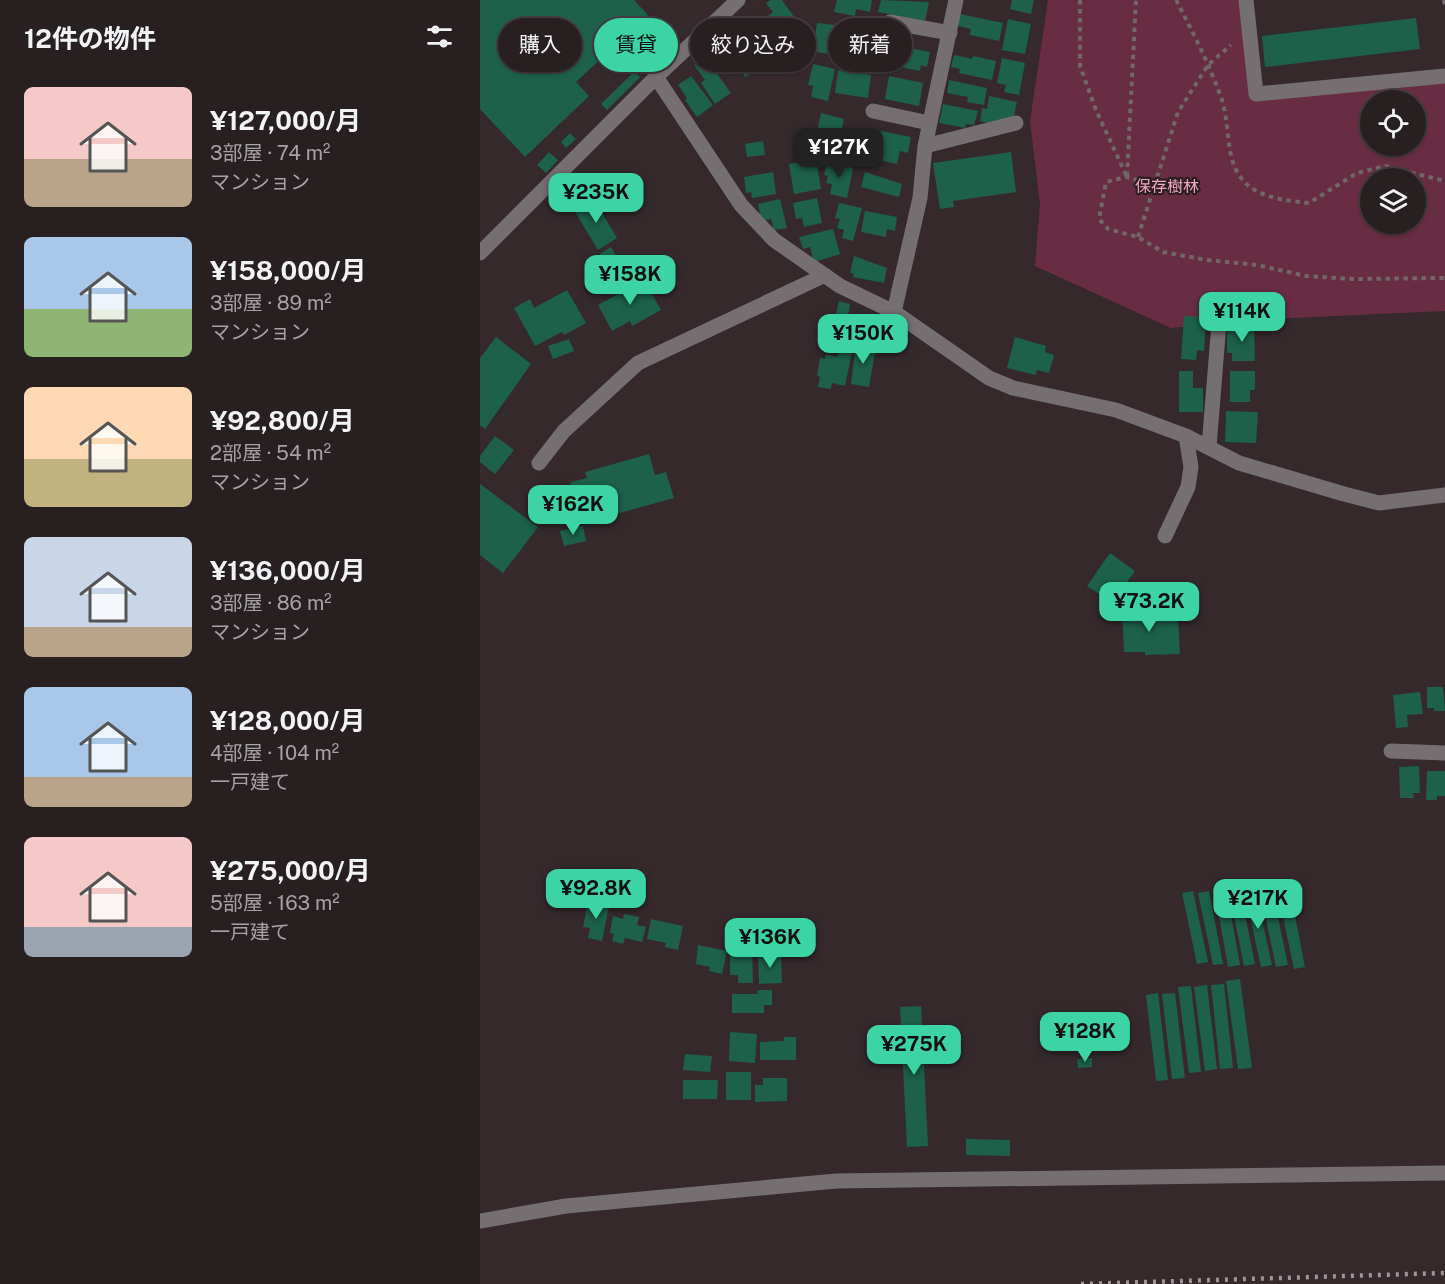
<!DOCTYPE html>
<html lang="ja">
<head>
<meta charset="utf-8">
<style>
  :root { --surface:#281f21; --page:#30272a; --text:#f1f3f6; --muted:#a5a2a5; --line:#443d3f; --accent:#3cd4a4 }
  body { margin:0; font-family:"Public Sans","Noto Sans JP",sans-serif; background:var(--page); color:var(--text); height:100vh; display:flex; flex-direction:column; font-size:22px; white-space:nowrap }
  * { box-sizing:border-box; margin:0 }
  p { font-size:20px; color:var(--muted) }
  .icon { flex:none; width:33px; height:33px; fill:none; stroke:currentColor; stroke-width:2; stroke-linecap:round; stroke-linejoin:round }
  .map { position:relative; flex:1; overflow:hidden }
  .sheet { display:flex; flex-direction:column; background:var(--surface); width:480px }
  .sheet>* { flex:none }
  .banner { position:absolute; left:18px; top:18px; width:570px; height:54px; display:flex; gap:12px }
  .tools { position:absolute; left:880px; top:90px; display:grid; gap:12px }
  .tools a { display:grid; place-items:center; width:66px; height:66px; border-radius:50%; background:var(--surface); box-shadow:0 2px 4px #0004,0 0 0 2px var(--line); font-size:30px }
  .price { position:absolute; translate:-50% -51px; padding:0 14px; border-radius:12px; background:var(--accent); color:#111; font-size:20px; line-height:39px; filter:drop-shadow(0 2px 3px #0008) }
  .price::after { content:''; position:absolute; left:50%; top:36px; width:18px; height:14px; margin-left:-9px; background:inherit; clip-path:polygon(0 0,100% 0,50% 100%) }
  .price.active { background:#222; color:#fff }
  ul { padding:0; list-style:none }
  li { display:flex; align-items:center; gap:18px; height:150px; padding:0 24px }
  li span { display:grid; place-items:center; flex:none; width:168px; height:120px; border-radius:9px; color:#555 }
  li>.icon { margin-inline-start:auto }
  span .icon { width:72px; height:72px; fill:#fffc; stroke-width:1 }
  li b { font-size:26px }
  h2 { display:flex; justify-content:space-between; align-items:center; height:72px; padding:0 24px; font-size:26px }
  .chip { padding:0 21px; border-radius:27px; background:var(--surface); box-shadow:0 2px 4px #0004,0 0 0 2px var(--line); font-size:21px; line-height:54px }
  .chip.active { background:var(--accent); color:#111 }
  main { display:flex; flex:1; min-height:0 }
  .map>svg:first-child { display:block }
  .green { fill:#682d43; fill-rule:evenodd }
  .building { fill:#1d614a }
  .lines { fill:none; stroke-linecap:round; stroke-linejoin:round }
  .path { stroke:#716669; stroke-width:4; stroke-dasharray:4.5 4.5; stroke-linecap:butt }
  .minor { stroke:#766f71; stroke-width:15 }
  .rail { stroke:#9f9698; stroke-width:4.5; stroke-dasharray:3 6; stroke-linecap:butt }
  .labels { text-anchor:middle; stroke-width:4.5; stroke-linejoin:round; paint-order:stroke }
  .park-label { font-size:16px; fill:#f3a6bf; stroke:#2b1f23 }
</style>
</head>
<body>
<main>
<section class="sheet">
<h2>12件の物件<svg class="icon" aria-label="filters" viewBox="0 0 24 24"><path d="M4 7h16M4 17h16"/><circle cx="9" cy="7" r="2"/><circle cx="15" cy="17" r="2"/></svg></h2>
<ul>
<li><span style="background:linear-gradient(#f6c9c9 60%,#b9a48a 0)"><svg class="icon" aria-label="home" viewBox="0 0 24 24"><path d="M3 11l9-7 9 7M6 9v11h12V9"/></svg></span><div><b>¥127,000/月</b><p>3部屋 · 74 m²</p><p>マンション</p></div></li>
<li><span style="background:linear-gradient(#a9c7e8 60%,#8fb573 0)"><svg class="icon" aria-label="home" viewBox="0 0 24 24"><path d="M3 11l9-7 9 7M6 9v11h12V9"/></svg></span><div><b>¥158,000/月</b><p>3部屋 · 89 m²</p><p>マンション</p></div></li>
<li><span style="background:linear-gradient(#ffd9b3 60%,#c2b280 0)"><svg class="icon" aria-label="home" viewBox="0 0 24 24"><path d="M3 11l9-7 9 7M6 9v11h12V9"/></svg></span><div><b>¥92,800/月</b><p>2部屋 · 54 m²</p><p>マンション</p></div></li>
<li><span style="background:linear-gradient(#c9d6e8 75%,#b9a48a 0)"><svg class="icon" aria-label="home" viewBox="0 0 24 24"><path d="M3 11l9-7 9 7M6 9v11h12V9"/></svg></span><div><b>¥136,000/月</b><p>3部屋 · 86 m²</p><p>マンション</p></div></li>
<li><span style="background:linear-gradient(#a9c7e8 75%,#b9a48a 0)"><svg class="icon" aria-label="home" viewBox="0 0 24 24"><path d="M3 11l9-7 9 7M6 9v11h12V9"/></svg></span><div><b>¥128,000/月</b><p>4部屋 · 104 m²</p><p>一戸建て</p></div></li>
<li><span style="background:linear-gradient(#f6c9c9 75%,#9aa5b1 0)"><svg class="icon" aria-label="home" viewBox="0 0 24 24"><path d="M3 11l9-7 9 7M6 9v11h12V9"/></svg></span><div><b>¥275,000/月</b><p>5部屋 · 163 m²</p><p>一戸建て</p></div></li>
</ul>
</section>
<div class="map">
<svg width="965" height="1284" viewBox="0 0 965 1284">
  <rect width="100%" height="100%" fill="#35292c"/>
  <path class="green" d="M568 0H766L776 94 965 76V311L788 319 691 328 555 266 560 204 550 121ZM891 100H936V146H891ZM891 178H936V224H891Z"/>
  <path class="building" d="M0 0H154L168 15 96 82 109 96 45 157 0 109Z
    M291 0H302L322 28 306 40 288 16 293 12 286 3Z
    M357 0H392L390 12 376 9 375 16 354 12Z
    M401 0 449 2 445 21 398 12Z
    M532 0H554L551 14 530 9Z
    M480 14 523 23 519 41 490 35 491 29 478 26Z
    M282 16 303 45 284 59 268 36 276 31 271 24Z
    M936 18 940 49 785 67 782 36Z
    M528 19 551 24 545 54 522 50Z
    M337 23 355 25 349 54 321 49 323 33 335 36Z
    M359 33 395 42 394 50 388 48 385 62 363 54 362 59 353 57Z
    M261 36 281 61 270 69 273 72 265 77 244 48Z
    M409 44 450 52 447 67 441 65 440 71 405 64Z
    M318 50 320 62 307 64 306 52Z
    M474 55 492 59 493 56 516 61 512 80 479 73 480 69 471 67Z
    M225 57 251 93 235 104 221 83 225 80 214 65Z
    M522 58 545 63 539 95 524 92 526 85 517 83Z
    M333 64 355 69 348 101 331 97 333 86 328 85Z
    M358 70 391 75 388 98 355 93Z
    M154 72 160 77 127 110 121 104Z
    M211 76 233 105 217 117 205 100 207 98 198 85Z
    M409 76 443 83 439 106 405 99Z
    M469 80 507 88 504 105 487 102 488 97 467 93Z
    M509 96 537 102 533 121 514 124 500 121 502 108 507 109Z
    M463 104 498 111 494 125 486 124 485 128 459 123Z
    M341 113 364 119 355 157 344 154 345 151 340 150 344 132 337 131Z
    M334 128 335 143 320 144 318 130Z
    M367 129 381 132 379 140 394 144 391 156 385 154 383 164 359 158Z
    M401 131 431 137 428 153 420 151 417 164 394 159Z
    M90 133 96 139 86 148 81 142Z
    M283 141 285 155 267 157 265 144Z
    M69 152 78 160 66 173 57 165Z
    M531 152 536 192 473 201 474 207 460 209 453 163Z
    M336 159 341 189 314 194 309 164Z
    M347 163 373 168 367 198 350 194 352 184 346 183 348 176 344 175Z
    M293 172 296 194 272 198 271 192 266 193 264 177Z
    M385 172 422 184 419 197 381 187Z
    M113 198 137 238 118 250 94 210Z
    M337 198 342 223 324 227 322 218 316 219 313 203Z
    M300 199 307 228 294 230 291 219 281 221 278 204Z
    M359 203 382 208 373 241 362 238 364 230 357 228 360 219 355 218Z
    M385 211 417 217 415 231 407 229 406 237 381 232Z
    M353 229 360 254 334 262 330 247 323 249 319 237Z
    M131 247 139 260 127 267 120 254Z
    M374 256 407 268 404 283 373 277 374 274 370 273Z
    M164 280 181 310 152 326 150 321 132 331 118 305Z
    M87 290 106 323 84 335 82 332 55 346 34 308 50 299 54 308Z
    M359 301 370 304 367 322 355 319Z
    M373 314 390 317 389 325 401 327 398 345 368 339Z
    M704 316 726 317 724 351 717 350 716 360 701 359Z
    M755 325H774L775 361H752V353H747V329H755Z
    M16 337 51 364 5 429 0 425V358Z
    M535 337 566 346 565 352 574 355 569 373 557 370 556 375 527 368Z
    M89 339 94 351 73 359 68 346Z
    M376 343 396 347 389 387 371 384Z
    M359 349 372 352 365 386 352 383 351 389 338 387 340 377 337 376 340 358 345 359 346 354 357 357Z
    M699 371H713V388H723V412H699Z
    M750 371H775V390H770V402H750Z
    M746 411 778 412 776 443 745 442Z
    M15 436 34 450 15 474 0 462V456Z
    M169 454 175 475 186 472 194 498 103 523 101 515 85 520 76 490 91 486V482L107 478 105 472Z
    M0 484 58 527 23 573 0 555Z
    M103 526 106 541 84 546 80 531Z
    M630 553 655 571 632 603 607 586Z
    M670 608V620L698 619 700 654 665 655V652H644L642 609Z
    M947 687H963L965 711H954V708H947Z
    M940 692 943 714 927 715 928 727 916 728 913 695Z
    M939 766 940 793H933L934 798H920L919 767Z
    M947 771H965V796H957V800H946Z
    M713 891 728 962 717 964 702 893Z
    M729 891 743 964 733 965 718 893Z
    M747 892 760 965 748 967 735 894Z
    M776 892 792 965 781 967 765 894Z
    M761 894 775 964 764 966 750 896Z
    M793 894 808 965 796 967 781 896Z
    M811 895 825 967 814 969 799 898Z
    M108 902 129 907 122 941 108 938 110 928 103 927Z
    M144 914 159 917 157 925 166 927 162 942 145 938 143 944 132 941 134 934 130 933 133 916 143 919Z
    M171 919 203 926 198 950 185 947 186 943 167 939Z
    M218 945 247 951 242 974 229 971 230 967 216 964Z
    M250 949H272L273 983H258V975H250Z
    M278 955H301L302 983 279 984Z
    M760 979 772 1068 758 1069 746 981Z
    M744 984 753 1068 740 1069 731 985Z
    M727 985 737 1069 725 1071 714 987Z
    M711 986 721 1072 709 1073 698 987Z
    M278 990H292V1005H284V1013H252V994H278Z
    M678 993 688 1080 676 1081 666 995Z
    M695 993 705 1078 692 1079 682 994Z
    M441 1006 448 1146 427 1147 420 1007Z
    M250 1032 277 1034 275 1063 249 1061Z
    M304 1037H316V1060H280V1042L304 1041Z
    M205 1054 232 1056 230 1072 203 1070Z
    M612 1058V1067L598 1068 597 1059Z
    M246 1072H271V1100H246Z
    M283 1078H307V1101L275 1102V1085H283Z
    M203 1080H238L237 1099H203Z
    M486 1139 530 1140V1156L486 1155Z"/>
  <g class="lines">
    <path class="path" d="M600 0V66L616 110 647 177
      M696 0C713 32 730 66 742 100 747 116 747 134 750 150 757 194 790 199 829 203L877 173 905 166 965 181
      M964 0 965 6
      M647 176 656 0
      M675 186 647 177 626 182 619 219 628 229 658 237 683 252 727 260 777 265 826 276 873 279 965 278
      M658 237 698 112 728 65 751 45"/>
    <path class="minor" d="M766 0 776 94 965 76
      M410 22 470 33
      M176 77 261 205 294 240 360 286 414 312 509 378 533 388 636 410 706 436 759 463 864 494 899 503 965 495
      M393 111 449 123
      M445 146 536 123
      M0 253 176 77 258 0
      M414 312 440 198 445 146 476 0
      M729 447 739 323
      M59 463 84 431 158 363 345 275
      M685 536 708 487 711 467 706 436
      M911 751 965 753
      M0 1221 86 1206 356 1181 965 1173"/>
    <path class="rail" d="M601 1284 965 1273"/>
  </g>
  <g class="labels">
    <g class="park-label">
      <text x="687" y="192">保存樹林</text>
    </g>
  </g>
</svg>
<div class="tools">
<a><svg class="icon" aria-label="locate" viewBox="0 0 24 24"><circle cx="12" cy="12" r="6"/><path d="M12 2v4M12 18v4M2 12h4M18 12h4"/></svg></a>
<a><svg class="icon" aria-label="layers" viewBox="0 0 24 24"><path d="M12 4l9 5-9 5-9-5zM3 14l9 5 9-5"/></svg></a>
</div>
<b class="price active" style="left:359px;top:179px">¥127K</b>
<b class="price" style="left:116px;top:224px">¥235K</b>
<b class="price" style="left:150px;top:306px">¥158K</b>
<b class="price" style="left:762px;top:343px">¥114K</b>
<b class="price" style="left:383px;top:365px">¥150K</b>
<b class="price" style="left:93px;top:536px">¥162K</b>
<b class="price" style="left:669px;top:633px">¥73.2K</b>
<b class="price" style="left:116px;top:920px">¥92.8K</b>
<b class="price" style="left:778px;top:930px">¥217K</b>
<b class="price" style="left:290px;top:969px">¥136K</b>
<b class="price" style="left:605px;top:1063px">¥128K</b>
<b class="price" style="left:434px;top:1076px">¥275K</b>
<div class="banner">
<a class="chip">購入</a>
<a class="chip active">賃貸</a>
<a class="chip">絞り込み</a>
<a class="chip">新着</a>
</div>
</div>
</main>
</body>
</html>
